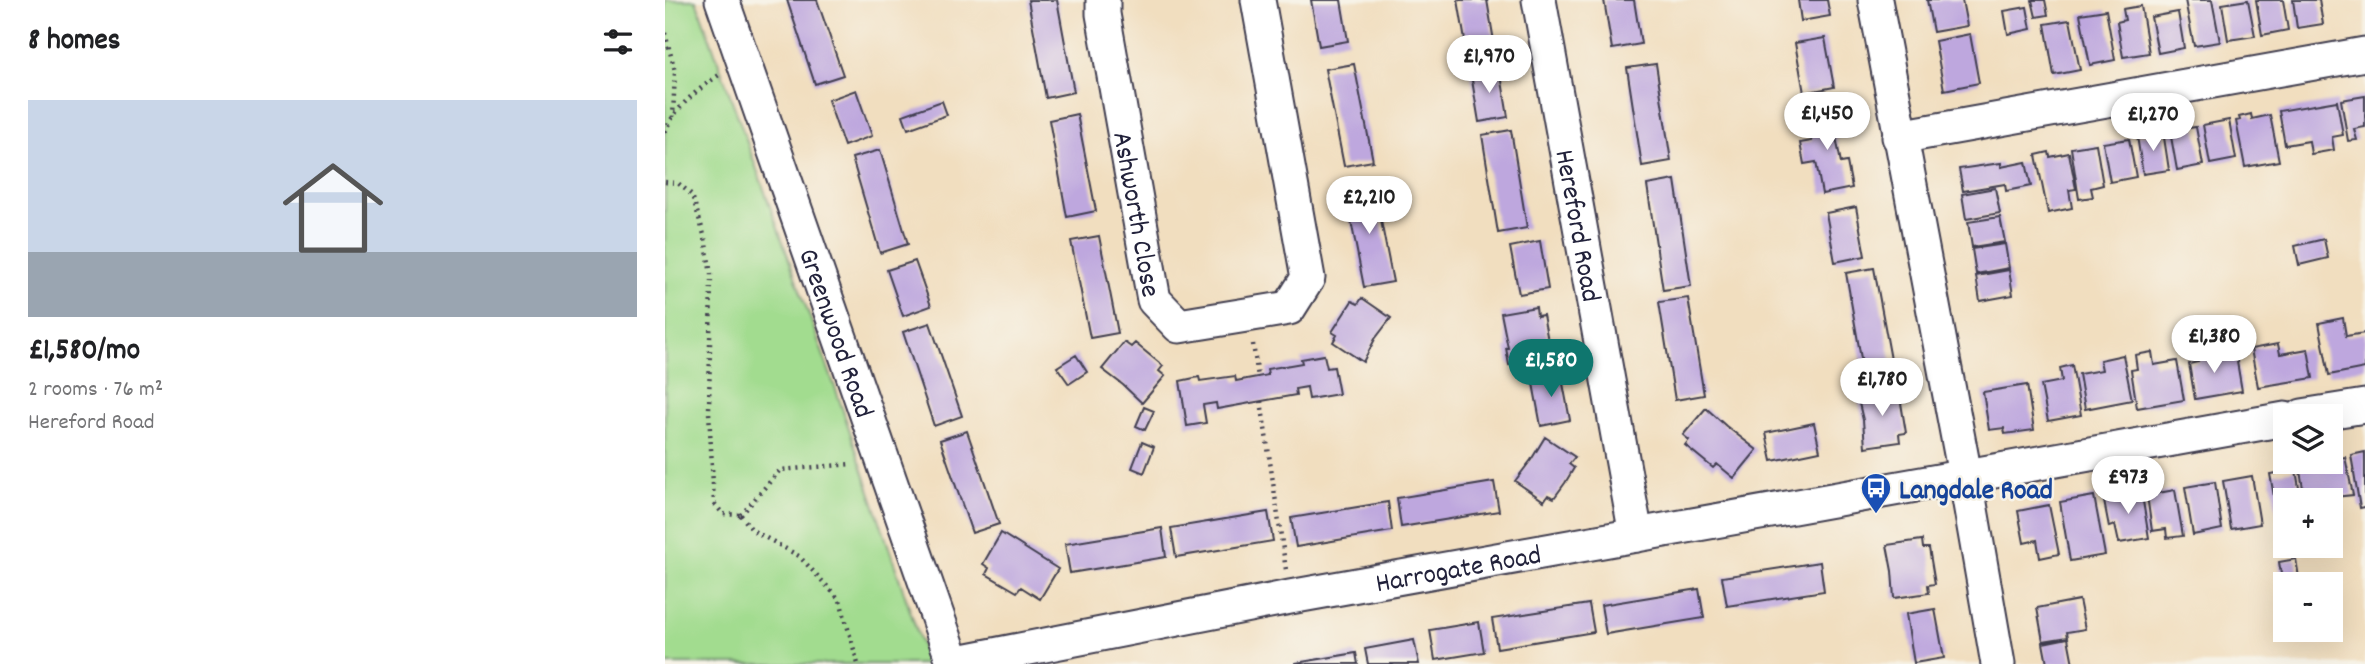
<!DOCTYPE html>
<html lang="en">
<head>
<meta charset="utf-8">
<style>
  :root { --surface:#fff; --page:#f6f6f6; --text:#202124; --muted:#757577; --line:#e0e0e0; --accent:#0f766e }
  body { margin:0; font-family:Dekko,sans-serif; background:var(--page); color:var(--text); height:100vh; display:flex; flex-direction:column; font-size:26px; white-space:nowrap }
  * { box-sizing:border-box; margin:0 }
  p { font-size:23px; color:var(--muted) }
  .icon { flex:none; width:38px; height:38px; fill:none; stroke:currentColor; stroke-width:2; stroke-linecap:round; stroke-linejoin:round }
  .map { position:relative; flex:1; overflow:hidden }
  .details { display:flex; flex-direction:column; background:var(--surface); width:665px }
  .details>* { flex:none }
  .fabs { position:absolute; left:1608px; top:404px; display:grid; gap:14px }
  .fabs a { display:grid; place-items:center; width:70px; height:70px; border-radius:0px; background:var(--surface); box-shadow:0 7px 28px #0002; font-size:35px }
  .price { position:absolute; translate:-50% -60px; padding:0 16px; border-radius:24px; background:#fff; color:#222; font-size:23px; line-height:46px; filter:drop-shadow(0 2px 4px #0008) }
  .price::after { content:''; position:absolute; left:50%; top:42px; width:21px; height:16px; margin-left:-10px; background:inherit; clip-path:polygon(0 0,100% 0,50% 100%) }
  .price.active { background:var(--accent); color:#fff }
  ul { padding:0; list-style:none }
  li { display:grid; align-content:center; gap:14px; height:371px; padding:0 28px }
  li+li { border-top:2px solid var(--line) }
  li span { display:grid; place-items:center; height:217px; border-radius:0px; color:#555 }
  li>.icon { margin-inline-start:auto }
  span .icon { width:126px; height:126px; fill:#fffc; stroke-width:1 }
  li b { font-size:30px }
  h2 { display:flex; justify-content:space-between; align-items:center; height:84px; padding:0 28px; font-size:30px }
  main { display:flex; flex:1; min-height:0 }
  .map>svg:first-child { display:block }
  .green { fill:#a2dc8f; stroke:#627f65; stroke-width:2 }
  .building { fill:#bea7de }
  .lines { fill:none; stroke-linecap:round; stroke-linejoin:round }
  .minor-casing { stroke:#413e4f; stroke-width:37 }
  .path { stroke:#413e4f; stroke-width:4.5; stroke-dasharray:2 5; stroke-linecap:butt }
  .minor { stroke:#fff; stroke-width:33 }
  .labels { text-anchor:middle; stroke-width:5; stroke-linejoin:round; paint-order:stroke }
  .street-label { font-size:28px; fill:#22223b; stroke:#f7f3e8 }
  .transit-label { font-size:28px; font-weight:bold; fill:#164399; stroke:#f7f3e8; text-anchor:start }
</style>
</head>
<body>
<main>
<section class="details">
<h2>8 homes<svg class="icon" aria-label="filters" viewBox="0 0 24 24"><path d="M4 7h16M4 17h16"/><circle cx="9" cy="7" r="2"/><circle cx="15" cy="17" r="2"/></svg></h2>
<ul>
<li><span style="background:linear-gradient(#c9d6e8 70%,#9aa5b1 0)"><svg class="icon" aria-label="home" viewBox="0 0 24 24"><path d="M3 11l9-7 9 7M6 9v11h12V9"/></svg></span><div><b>£1,580/mo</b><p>2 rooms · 76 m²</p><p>Hereford Road</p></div></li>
</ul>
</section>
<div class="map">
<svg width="1700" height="664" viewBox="0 0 1700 664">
  <rect width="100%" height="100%" fill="#f7f3e8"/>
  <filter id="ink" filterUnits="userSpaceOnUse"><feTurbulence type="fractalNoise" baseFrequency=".0143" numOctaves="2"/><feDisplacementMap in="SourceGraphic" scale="14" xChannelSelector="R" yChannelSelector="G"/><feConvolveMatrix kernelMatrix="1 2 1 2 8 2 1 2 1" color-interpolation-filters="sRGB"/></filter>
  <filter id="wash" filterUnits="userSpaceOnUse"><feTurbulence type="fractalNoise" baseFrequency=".00686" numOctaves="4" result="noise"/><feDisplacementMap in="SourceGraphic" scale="28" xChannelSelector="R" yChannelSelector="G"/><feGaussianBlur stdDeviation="1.57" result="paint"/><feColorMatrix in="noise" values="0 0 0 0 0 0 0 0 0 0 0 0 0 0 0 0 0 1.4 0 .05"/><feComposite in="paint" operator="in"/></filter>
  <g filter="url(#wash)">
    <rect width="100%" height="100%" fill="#f1debf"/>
    <path class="green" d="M0 0H31L172 393 263 664H0Z"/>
    <g id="blocks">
      <path class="building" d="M122 0H152L178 75 150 84Z
        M363 0H392L409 92 381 98Z
        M646 0H676L683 41 654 46Z
        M793 0H822L831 53 803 58Z
        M939 0H969L976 44 947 49Z
        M1133 0H1162L1165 16 1136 21Z
        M1262 0H1297L1302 26 1268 32Z
        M1367 0H1380L1383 15 1371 17Z
        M1520 0H1547L1555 42 1529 46Z
        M1583 0 1590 36 1563 40 1557 4Z
        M1591 0H1618L1623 30 1597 35Z
        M1628 0H1654L1658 24 1632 28Z
        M1476 6 1484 53 1458 57 1452 22 1460 20 1458 9Z
        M1362 7 1366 29 1343 34 1339 11Z
        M1441 10 1450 60 1425 65 1415 14Z
        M1513 12 1519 48 1493 53 1486 17Z
        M1405 20 1415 70 1389 75 1380 24Z
        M1305 34 1314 83 1279 90 1270 41Z
        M1160 38 1169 87 1139 93 1130 43Z
        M689 64 708 161 679 166 660 69Z
        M991 64 1006 161 977 166 962 68Z
        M835 69 843 117 814 122 806 74Z
        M191 90 207 136 179 146 163 100Z
        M1700 96V127L1689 129 1692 140 1683 141 1676 100Z
        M277 101 282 115 243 129 238 115Z
        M1672 101 1678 135 1667 137 1669 150 1646 154 1644 141 1620 145 1614 111Z
        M1172 109 1177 135 1171 137 1176 163 1182 162 1187 188 1157 194 1151 162 1139 164 1135 143 1147 141 1142 114Z
        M412 114 431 211 402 217 384 120Z
        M1586 114 1587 119 1605 115 1614 161 1580 167 1571 121 1575 120 1574 117Z
        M1564 120 1571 159 1545 164 1538 125Z
        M1531 127 1538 165 1512 170 1505 131Z
        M846 130 862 228 833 233 817 135Z
        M1498 131 1504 170 1478 174 1472 136Z
        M1464 139 1471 177 1445 182 1438 143Z
        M1431 144 1438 185 1426 188 1428 197 1414 199 1406 148Z
        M215 150 243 244 215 253 187 158Z
        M1384 152 1385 157 1404 153 1411 189 1404 190 1407 208 1383 213 1371 155Z
        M1361 162 1366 186 1341 191 1340 184 1298 191 1294 169 1336 163V167Z
        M1010 180 1026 286 998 290 982 185Z
        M709 185 728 282 699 287 680 190Z
        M1330 188 1335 213 1301 219 1297 194Z
        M1191 207 1200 256 1170 262 1161 213Z
        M1335 217 1340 242 1307 247 1303 222Z
        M434 236 453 333 425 338 406 241Z
        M1659 239 1663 258 1634 265 1630 246Z
        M875 241 883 289 854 294 845 247Z
        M1340 244 1344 268 1311 274 1307 249Z
        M250 261 266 306 238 316 222 270Z
        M1209 268 1227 365 1198 370 1181 273Z
        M1344 270 1348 295 1315 301 1311 276Z
        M697 298 726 318 710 339 698 362 668 342 672 335 667 332 687 301 693 304Z
        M1023 298 1039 395 1010 400 994 302Z
        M871 307 872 316 878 315 885 351 878 352 879 359 844 365 841 348H843L836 313Z
        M1678 318 1681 336 1700 333V368L1664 375 1654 323Z
        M265 323 297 416 269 426 238 332Z
        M459 342 466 347 470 343 498 366 494 371 500 376 477 403 458 385 437 369Z
        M1613 344 1615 354 1643 349 1648 378 1593 387 1586 349Z
        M1545 346 1547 360 1571 356 1577 391 1530 399 1524 364 1533 362 1531 349Z
        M1487 352 1489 365 1512 361 1519 400 1472 408 1466 370 1472 369 1470 355Z
        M411 355 422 372 404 384 392 367Z
        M659 355 662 368 669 367 674 394 644 399 642 387 630 389 631 395 552 409 551 403 538 405 541 423 522 426 515 381 534 377 535 381 570 376 571 381 603 375 602 369 637 363 636 359Z
        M1458 355 1467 400 1420 409 1414 374 1437 370 1435 360Z
        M1407 365 1416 415 1383 421 1376 385 1397 381 1395 368Z
        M896 373 905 420 876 426 867 378Z
        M1362 385 1369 430 1340 434 1339 428 1324 430 1318 392Z
        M1228 389 1229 398 1235 397 1241 433 1234 434 1235 442 1200 447 1198 420 1192 395Z
        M479 407 489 411 480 430 471 426Z
        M1041 408 1061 426 1092 450 1069 478 1052 464 1048 468 1020 445 1024 440 1018 435Z
        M1149 423 1155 451 1107 461 1101 433Z
        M302 431 334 524 307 533 275 440Z
        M880 437 910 457 904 464 909 468 900 483 889 498 883 495 879 501 850 481 866 460Z
        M477 442 489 447 479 473 467 468Z
        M1700 452V507L1695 508 1686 455Z
        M1680 457 1688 495 1640 500 1634 465 1666 462V459Z
        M1631 470 1636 500H1620V524L1614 525 1605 474Z
        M1587 476 1595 524 1566 529 1558 481Z
        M829 482 834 511 736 527 732 498Z
        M1550 482 1557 529 1528 535 1520 487Z
        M1476 489 1484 538 1454 543 1450 525 1444 527 1439 501 1446 500 1445 494Z
        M1510 490 1518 536 1502 538 1501 529 1487 531 1482 495Z
        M1429 496 1440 555 1405 561 1395 502Z
        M723 502 727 531 631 547 626 518Z
        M1384 505 1394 554 1375 558 1372 540 1359 543 1353 511Z
        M603 512 608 541 511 557 506 528Z
        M497 528 501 557 405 573 400 544Z
        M336 533 393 569 375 599 356 587 352 592 321 574 324 568 318 564Z
        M1257 540 1258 548H1264L1270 584 1263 585 1264 593 1229 598 1227 571 1222 545Z
        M1631 559 1635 584H1620L1619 592 1614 562Z
        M1155 562 1159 591 1062 606 1057 577Z
        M1034 589 1039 618 941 634 936 605Z
        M1414 600 1420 629 1402 632 1403 637 1378 641 1372 608Z
        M924 604 929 632 832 648 827 619Z
        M1270 609 1279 658 1249 663 1241 614Z
        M814 622 819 652 770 660 765 630Z
        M1403 638 1408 664H1382L1378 643Z
        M749 640 754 664H703L700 649Z
        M691 653 693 664H632L631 663Z"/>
    </g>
  </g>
  <g filter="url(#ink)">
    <use href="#blocks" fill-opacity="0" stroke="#413e4f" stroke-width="2"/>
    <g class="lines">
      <g class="minor-casing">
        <g id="minor">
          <path id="s1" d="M57 0 289 664"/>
          <path id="s2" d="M438 0V14L489 300 514 326 624 308 643 278 593 0"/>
          <path id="s3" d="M874 0 971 535"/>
          <path d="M1210 0 1300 475 1333 664"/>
          <path d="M1234 137 1700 54"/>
          <path d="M1637 416 1700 406"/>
          <path id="s4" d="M288 663 625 597 1620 419"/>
        </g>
      </g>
      <path class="path" d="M0 33 10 71 8 117
        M0 132C10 107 32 90 54 75
        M0 182 13 183 27 195 40 238 46 275 44 412 49 503 58 514 76 515
        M588 344 593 377
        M596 401 621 570
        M76 515 87 530 134 556 175 600 193 664
        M76 515 115 470 187 464"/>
      <use href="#minor" class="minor"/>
    </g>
  </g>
  <defs>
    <g id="bus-pin" transform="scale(1.575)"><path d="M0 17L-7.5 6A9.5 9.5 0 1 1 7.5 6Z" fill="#1a4fb4" stroke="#f7f3e8"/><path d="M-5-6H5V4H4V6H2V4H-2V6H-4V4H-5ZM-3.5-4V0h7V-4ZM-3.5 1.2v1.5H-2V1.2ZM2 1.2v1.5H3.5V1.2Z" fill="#fff"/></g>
  </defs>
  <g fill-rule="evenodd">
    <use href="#bus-pin" x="1211" y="488"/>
  </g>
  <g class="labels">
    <g class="street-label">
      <text dy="10" stroke="none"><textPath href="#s2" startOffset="217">Ashworth Close</textPath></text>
      <text dy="10" stroke="none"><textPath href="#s3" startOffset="229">Hereford Road</textPath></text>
      <text dy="10" stroke="none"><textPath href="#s1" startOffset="352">Greenwood Road</textPath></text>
      <text dy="10" stroke="none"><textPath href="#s4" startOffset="514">Harrogate Road</textPath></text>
    </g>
    <g class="transit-label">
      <text x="1234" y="498">Langdale Road</text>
    </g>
  </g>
</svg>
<div class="fabs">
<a><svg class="icon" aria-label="layers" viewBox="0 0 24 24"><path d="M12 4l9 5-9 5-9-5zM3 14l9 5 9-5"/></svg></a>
<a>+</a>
<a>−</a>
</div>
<b class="price" style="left:824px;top:95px">£1,970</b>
<b class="price" style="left:1162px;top:152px">£1,450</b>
<b class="price" style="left:1488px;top:153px">£1,270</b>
<b class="price" style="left:704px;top:236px">£2,210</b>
<b class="price" style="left:1549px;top:375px">£1,380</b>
<b class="price active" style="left:886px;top:399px">£1,580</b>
<b class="price" style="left:1217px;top:418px">£1,780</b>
<b class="price" style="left:1463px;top:516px">£973</b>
</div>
</main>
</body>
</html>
